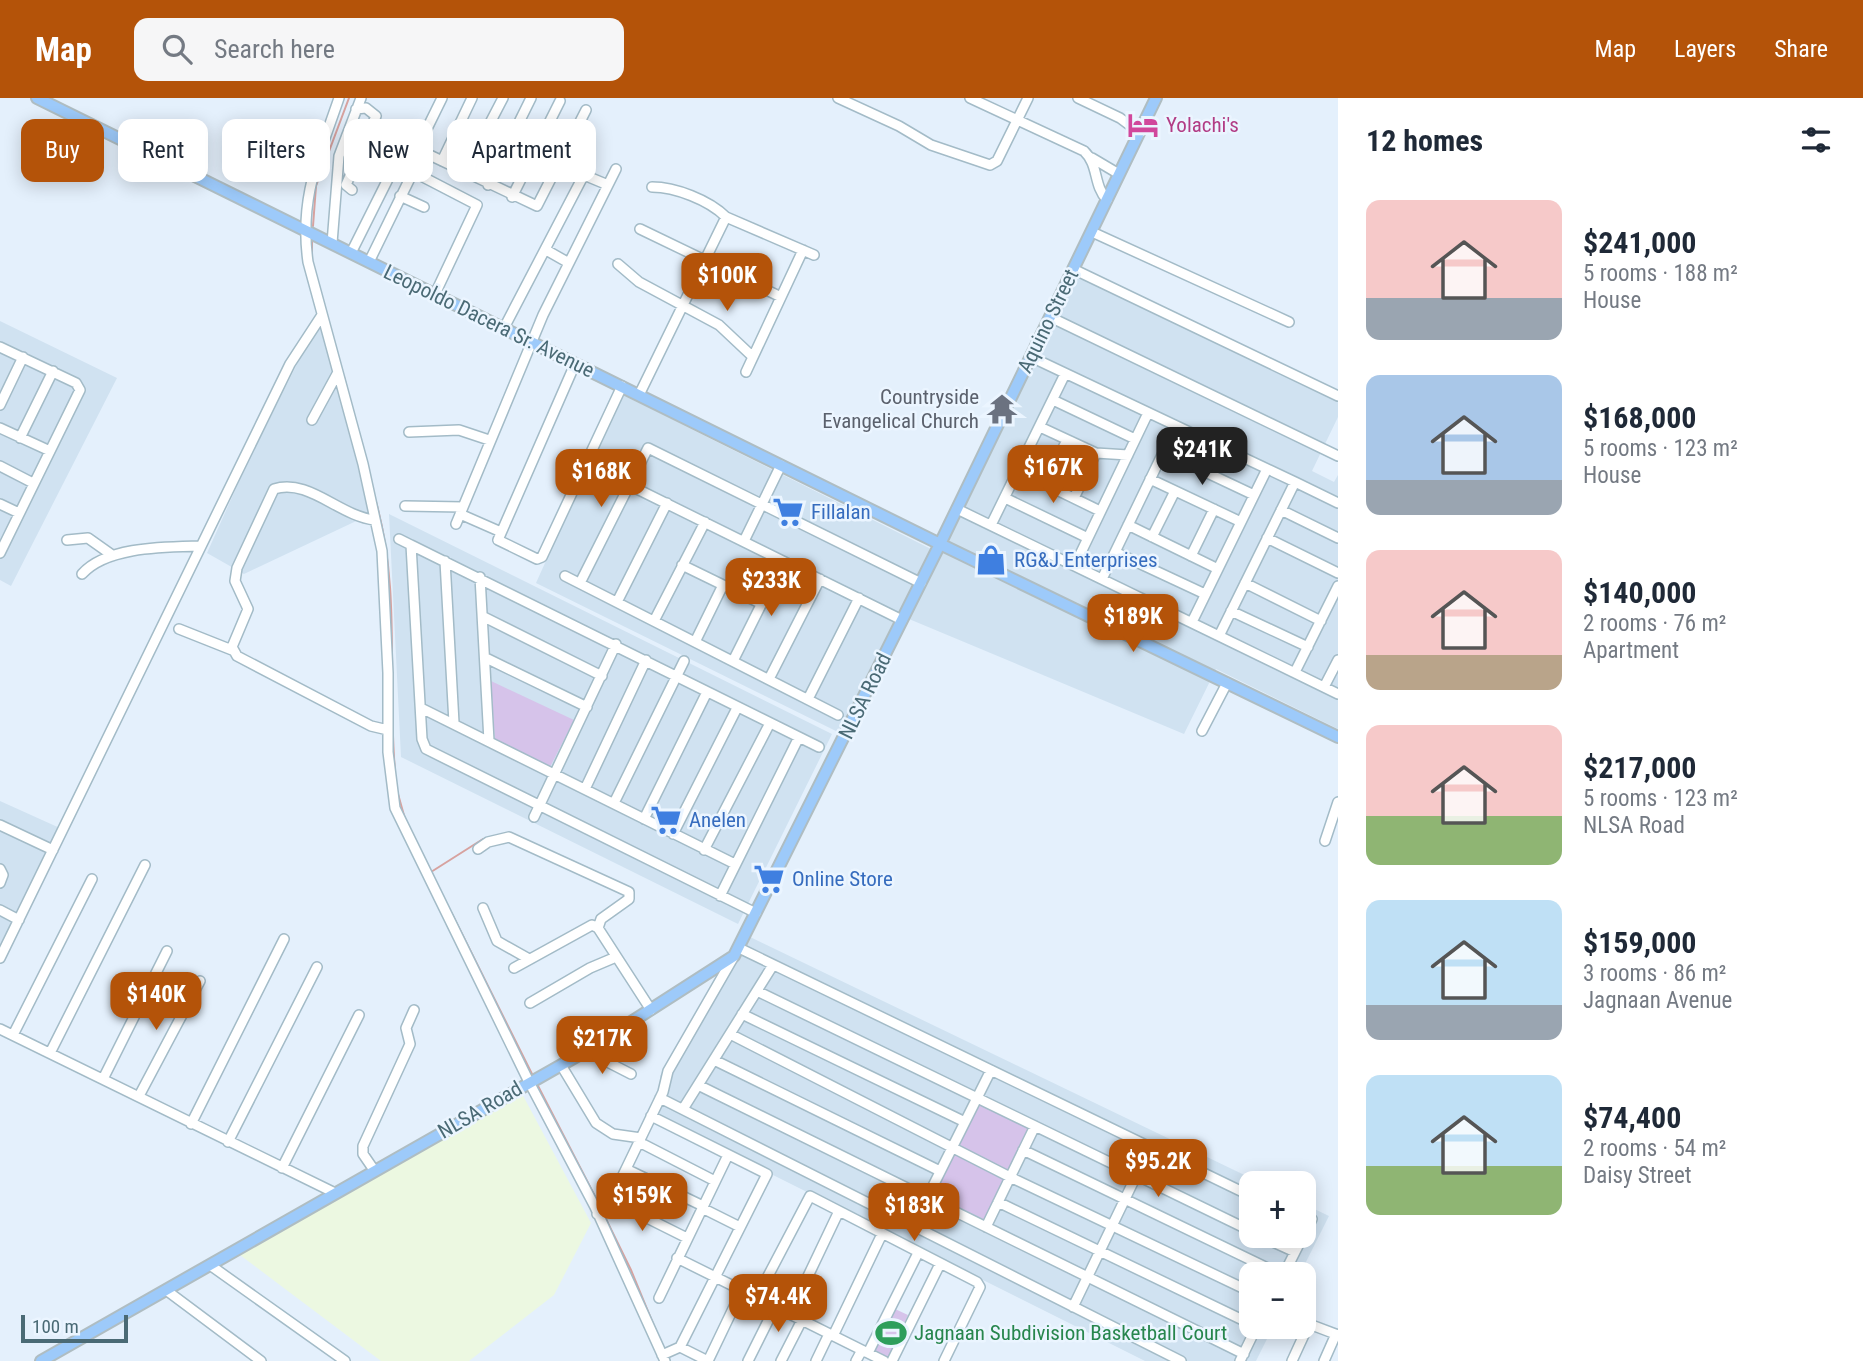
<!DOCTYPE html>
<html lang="en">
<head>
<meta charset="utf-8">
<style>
  :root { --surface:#fff; --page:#f6f6f7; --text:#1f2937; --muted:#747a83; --accent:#b45309 }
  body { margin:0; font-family:"Roboto Condensed",sans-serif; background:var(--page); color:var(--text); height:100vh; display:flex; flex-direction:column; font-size:26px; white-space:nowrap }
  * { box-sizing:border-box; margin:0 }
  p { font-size:23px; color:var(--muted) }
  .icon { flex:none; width:38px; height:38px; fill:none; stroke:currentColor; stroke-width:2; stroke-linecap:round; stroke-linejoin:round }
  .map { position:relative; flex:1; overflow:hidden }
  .sheet { display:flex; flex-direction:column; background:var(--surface); width:525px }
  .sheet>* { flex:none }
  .top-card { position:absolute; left:21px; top:21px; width:665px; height:63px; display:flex; gap:14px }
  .buttons { position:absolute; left:1239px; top:1073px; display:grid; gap:14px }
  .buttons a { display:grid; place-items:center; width:77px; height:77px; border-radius:14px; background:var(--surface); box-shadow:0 4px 18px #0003; font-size:35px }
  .scale { position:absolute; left:21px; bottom:18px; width:107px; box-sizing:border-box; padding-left:7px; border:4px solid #4a6a75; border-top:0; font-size:19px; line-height:24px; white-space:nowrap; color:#4a6a75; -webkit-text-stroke:5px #ebf5ff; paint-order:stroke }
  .price { position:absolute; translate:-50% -60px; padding:0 16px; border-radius:14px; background:var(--accent); color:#fff; font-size:23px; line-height:46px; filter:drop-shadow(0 2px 4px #0008) }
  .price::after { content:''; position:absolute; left:50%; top:42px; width:21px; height:16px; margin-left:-10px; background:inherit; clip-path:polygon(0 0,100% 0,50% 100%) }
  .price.selected { background:#222; color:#fff }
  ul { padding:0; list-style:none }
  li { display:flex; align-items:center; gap:21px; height:175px; padding:0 28px }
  li span { display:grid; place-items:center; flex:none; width:196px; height:140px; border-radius:14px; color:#555 }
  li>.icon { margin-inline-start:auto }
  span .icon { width:84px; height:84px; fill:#fffc; stroke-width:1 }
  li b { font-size:30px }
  h2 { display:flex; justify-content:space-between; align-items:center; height:84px; padding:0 28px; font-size:30px }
  .tag { padding:0 24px; border-radius:14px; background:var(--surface); box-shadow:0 4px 18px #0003; font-size:24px; line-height:63px }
  .tag.selected { background:var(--accent); color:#fff }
  header { display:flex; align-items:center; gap:42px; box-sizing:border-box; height:98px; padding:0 35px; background:var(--accent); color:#fff }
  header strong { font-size:33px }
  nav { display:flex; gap:38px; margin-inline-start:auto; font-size:24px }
  .search { width:490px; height:63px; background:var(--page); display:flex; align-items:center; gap:18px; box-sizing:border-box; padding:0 24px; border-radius:14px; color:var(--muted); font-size:26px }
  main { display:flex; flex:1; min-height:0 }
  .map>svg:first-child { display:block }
  .residential { fill:#d0e2f1 }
  .education { fill:#ecf8e1 }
  .green { fill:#d6c3ea }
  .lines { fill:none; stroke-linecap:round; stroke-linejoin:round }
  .stream { stroke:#d7a29f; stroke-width:2 }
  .minor-casing { stroke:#a3bbc7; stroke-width:12 }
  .major-casing { stroke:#afbdc2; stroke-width:14 }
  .minor { stroke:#fff; stroke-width:9 }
  .major { stroke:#9dcafa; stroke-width:10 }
  .labels { text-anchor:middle; stroke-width:5; stroke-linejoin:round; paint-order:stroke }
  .hotel-label { font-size:21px; fill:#b23c85; stroke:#ebf5ff; text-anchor:start }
  .street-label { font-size:21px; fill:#4a6a75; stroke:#ebf5ff }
  .worship-label { font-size:21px; fill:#5b616d; stroke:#ebf5ff; text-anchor:end }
  .shop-label { font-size:21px; fill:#366cbe; stroke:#ebf5ff; text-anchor:start }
  .leisure-label { font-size:21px; fill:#27864d; stroke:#ebf5ff; text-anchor:start }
</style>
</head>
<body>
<header>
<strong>Map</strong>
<div class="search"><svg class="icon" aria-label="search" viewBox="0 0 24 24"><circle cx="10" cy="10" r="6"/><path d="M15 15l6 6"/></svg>Search here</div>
<nav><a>Map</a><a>Layers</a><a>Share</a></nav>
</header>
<main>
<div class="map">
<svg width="1338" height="1263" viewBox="0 0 1338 1263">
  <rect width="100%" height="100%" fill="#e4f0fc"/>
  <path class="residential" d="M1075 170 1338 303V319L1312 373 1334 384 1338 377V631L1216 571 1184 636 909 521Z
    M323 221 369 417 244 476 207 455 246 368 306 248Z
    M0 223 117 280 11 488 0 482Z
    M621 296 933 452 844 637 536 485Z
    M389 416 832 636 738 826 401 659Z
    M0 703 62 731 0 855Z
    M748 838 1261 1085H1251V1138H1304V1106L1329 1118 1300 1176H1251V1228L1273 1229 1256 1263H1145L647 1014 661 989 660 978Z"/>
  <path class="education" d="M520 992 591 1125 554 1197 469 1263H381L236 1154Z"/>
  <path class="green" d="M491 583 574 622 550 669 495 641Z
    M979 1005 1030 1030 985 1122 934 1097Z
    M895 1211 908 1217 888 1259 874 1253Z"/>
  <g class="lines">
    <path class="stream" d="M313 128 316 88 349 0
      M312 143V155
      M344 279 362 348
      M376 404C401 493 387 582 395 673
      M398 696 405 721
      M431 774 483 741
      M451 814 533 978
      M537 986 600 1108
      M604 1117 631 1172 656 1233"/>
    <g class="minor-casing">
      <path id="minor" d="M339 0C319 59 299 99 308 164L363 366 382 453 388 575V654L395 710 529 984 595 1109 665 1263
        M838 0 899 28 931 47 990 67 997 63 1028 0
        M970 0 1084 53C1099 67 1093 87 1107 102
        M1078 0 1120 20 1140 35
        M539 46 563 58
        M417 51 442 0
        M1092 60 1119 76
        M442 63 472 0
        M396 65 477 107 435 196
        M464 75 503 0
        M584 77 608 87
        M488 87 531 0
        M652 89C675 89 709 102 726 119L814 157
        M352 92 346 87 376 18 366 10 356 11
        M400 98 424 109
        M512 99 560 3
        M640 131 781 199
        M1092 134 1289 224
        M332 145 339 58 361 0
        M546 152 569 165
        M351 155 404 49 417 51 537 108 586 12
        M369 164 413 74
        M618 166 639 184 719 227 753 259
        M1073 171 1338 298
        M1050 219 1338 358
        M504 230 589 67
        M0 249 76 285 80 292 0 455
        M575 266 498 442 537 461 542 459 622 288
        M746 274 803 152
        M639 297 726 119
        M1053 302 1135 341
        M0 307 23 259
        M312 322 337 276
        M1040 329 1096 355 1128 357
        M0 330 50 353
        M409 334 459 332 489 342
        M20 340 53 273
        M1163 354 1254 397
        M0 368 33 385
        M1018 373 1100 413
        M1150 381 1241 424
        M1295 384 1338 405
        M1045 386 1067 342
        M629 387 902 522
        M1005 400 1088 440
        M1074 400 1096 355
        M0 406 19 415
        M405 408 463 409
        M957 411 1219 538 1295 384 1031 259
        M1281 412 1338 440
        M460 416 501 434
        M375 422C339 418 309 380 274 391L237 470 235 483 248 511 232 549 237 558 371 628 388 632
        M456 426 543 217 616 71
        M991 427 1065 276
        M1128 427 1218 471
        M1152 439 1175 393
        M1267 440 1338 475
        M399 441 411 447
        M67 442 88 440 112 457
        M744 443 781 367
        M1115 454 1205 496
        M1191 458 1214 411
        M445 463 454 625
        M682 467 762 506
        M1075 467 1148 315
        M82 476C107 448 166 449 201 448
        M565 478 838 617
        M480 479 489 643
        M1102 481 1176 328
        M580 485 648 350 921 485
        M1245 485 1321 523
        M617 504 667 405
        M1231 513 1308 549
        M484 519 602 578
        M654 523 705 424
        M1192 524 1267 371
        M179 531 232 552
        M1130 537 1148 503
        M1219 538 1338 596
        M695 544 723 487
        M486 560 587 609
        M733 563 783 463
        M1295 574 1338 488
        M769 581 820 481
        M1324 589 1338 562
        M808 601 859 500
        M421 610 735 766
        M1202 633 1227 585
        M585 691 646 562
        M614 705 684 563
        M534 719 616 546
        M644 721 707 594
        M0 727 53 752
        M673 736 737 610
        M1325 743 1338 704
        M478 751 488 744 509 739 629 794V801L601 821 598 830
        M704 752 770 625
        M0 771 3 777 0 785
        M720 798 799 639
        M483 810 497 843 529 861
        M0 812 19 822
        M756 815 426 651 422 641 411 447 819 649
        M739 850 1251 1098
        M0 860 290 266 322 217
        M514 870 592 827 598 830 651 912
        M757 893 1251 1133
        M530 905 590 870 616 859
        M742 916 965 1024
        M0 931 335 1095
        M730 936 1010 1079 1251 1194
        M13 937 92 781
        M586 953 631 976
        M50 955 145 767
        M714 962 940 1073
        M561 967 596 1025 613 1036 641 1040
        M103 981 167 853
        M698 987 1244 1256
        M139 998 200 883
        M660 1000 1181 1263
        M683 1011 773 867
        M651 1018 767 1076 680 1249 662 1257
        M191 1026 284 841
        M228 1044 317 869
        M639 1044 715 1083
        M1023 1052 1280 1176
        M282 1070 359 917
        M626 1071 703 1108
        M374 1072 363 1056V1048L410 946 406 930 414 912
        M611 1102 687 1140
        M998 1104 1251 1226
        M702 1110 740 1129
        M597 1116 611 1102 663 994 668 973 733 860
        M913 1128 991 972
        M986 1129 1035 1028
        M1304 1137 1312 1121
        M1260 1138 1295 1154
        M677 1160 884 1263
        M210 1167 345 1263
        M1284 1176 1303 1138
        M166 1192 261 1263
        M757 1199 810 1098 977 1184 980 1189 944 1263
        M659 1200 728 1057
        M1073 1209 1150 1049
        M790 1216 839 1113
        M833 1238 882 1136
        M680 1249 708 1263
        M868 1255 918 1155
        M708 1263 742 1192
        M748 1263 775 1209
        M781 1263 802 1222
        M816 1263 829 1236
        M856 1263 862 1252
        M892 1263 940 1166
        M1240 1263 1257 1228
        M1292 1263 1309 1226 1338 1237
        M1324 1263 1336 1236"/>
    </g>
    <g class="major-casing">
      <path id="major" d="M37 0 940 446 1338 639
        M41 1263 586 953 734 858 940 446 1156 0"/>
    </g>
    <use href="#minor" class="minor"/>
    <use href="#major" class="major"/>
  </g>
  <defs>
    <g id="hotel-bare" transform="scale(2.415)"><path d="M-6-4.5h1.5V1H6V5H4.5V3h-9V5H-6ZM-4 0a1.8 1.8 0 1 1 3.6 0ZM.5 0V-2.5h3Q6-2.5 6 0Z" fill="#d1479c" stroke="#ebf5ff" stroke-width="2.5" paint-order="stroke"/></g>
    <g id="temple-bare" transform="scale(2.415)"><path d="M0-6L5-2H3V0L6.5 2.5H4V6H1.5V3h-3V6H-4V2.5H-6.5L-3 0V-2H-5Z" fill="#6b7280" stroke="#ebf5ff" stroke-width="2.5" paint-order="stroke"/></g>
    <g id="supermarket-bare" transform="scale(2.415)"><path d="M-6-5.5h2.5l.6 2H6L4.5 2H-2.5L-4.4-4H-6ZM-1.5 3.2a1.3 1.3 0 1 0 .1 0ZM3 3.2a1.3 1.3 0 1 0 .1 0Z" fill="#3f7fe0" stroke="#ebf5ff" stroke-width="2.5" paint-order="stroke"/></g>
    <g id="shop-bare" transform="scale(2.415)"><path d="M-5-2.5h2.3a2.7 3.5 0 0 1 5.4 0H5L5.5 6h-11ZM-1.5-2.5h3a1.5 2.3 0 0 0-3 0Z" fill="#3f7fe0" stroke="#ebf5ff" stroke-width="2.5" paint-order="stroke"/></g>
    <g id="stadium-bare" transform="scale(2.415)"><path d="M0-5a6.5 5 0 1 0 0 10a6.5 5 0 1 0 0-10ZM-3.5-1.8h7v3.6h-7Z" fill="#2e9e5b" stroke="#ebf5ff" stroke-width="2.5" paint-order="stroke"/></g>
  </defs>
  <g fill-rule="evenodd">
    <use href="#hotel-bare" x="1143" y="27"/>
    <use href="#temple-bare" x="1002" y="311"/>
    <use href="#supermarket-bare" x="788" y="414"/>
    <use href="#shop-bare" x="991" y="462"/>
    <use href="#supermarket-bare" x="666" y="722"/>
    <use href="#supermarket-bare" x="769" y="781"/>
    <use href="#stadium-bare" x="891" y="1235"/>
  </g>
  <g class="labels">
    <g class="hotel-label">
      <text x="1166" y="34">Yolachi's</text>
    </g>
    <g class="street-label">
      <text transform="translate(489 223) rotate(26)" y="7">Leopoldo Dacera Sr. Avenue</text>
      <text transform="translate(1048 223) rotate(-64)" y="7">Aquino Street</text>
      <text transform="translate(865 598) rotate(-64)" y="7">NLSA Road</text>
      <text transform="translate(480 1012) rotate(-30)" y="7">NLSA Road</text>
    </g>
    <g class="worship-label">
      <text x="979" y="306">Countryside<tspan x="979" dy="24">Evangelical Church</tspan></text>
    </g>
    <g class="shop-label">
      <text x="811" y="421">Fillalan</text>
      <text x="1014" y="469">RG&amp;J Enterprises</text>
      <text x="689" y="729">Anelen</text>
      <text x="792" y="788">Online Store</text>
    </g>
    <g class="leisure-label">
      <text x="914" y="1242">Jagnaan Subdivision Basketball Court</text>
    </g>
  </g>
</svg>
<div class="buttons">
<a>+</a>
<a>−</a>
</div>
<div class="scale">100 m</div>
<b class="price" style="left:727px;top:215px">$100K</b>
<b class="price selected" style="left:1202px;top:389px">$241K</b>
<b class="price" style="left:1053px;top:407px">$167K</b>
<b class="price" style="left:601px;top:411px">$168K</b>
<b class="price" style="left:771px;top:520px">$233K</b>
<b class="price" style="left:1133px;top:556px">$189K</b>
<b class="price" style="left:156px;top:934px">$140K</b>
<b class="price" style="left:602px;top:978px">$217K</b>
<b class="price" style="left:1158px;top:1101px">$95.2K</b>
<b class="price" style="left:642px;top:1135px">$159K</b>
<b class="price" style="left:914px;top:1145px">$183K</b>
<b class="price" style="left:778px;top:1236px">$74.4K</b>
<div class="top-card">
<a class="tag selected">Buy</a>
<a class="tag">Rent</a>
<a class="tag">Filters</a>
<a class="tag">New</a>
<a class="tag">Apartment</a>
</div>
</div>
<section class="sheet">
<h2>12 homes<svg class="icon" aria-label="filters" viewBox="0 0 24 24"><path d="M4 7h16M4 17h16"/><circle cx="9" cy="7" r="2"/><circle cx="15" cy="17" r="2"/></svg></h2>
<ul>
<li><span style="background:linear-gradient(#f6c9c9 70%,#9aa5b1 0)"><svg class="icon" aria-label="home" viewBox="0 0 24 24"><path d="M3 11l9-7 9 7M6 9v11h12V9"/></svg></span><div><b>$241,000</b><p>5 rooms · 188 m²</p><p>House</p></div></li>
<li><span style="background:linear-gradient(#a9c7e8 75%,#9aa5b1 0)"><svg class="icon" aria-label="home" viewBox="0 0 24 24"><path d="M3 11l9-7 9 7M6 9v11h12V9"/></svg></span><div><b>$168,000</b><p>5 rooms · 123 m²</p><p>House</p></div></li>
<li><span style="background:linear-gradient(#f6c9c9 75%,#b9a48a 0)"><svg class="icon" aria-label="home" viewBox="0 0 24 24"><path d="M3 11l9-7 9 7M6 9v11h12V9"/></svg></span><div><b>$140,000</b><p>2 rooms · 76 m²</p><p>Apartment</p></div></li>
<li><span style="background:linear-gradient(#f6c9c9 65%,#8fb573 0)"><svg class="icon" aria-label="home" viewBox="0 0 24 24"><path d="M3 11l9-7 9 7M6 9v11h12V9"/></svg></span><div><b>$217,000</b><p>5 rooms · 123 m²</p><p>NLSA Road</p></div></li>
<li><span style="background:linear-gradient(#bfe0f5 75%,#9aa5b1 0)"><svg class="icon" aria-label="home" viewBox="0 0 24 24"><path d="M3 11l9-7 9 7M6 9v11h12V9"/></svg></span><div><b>$159,000</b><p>3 rooms · 86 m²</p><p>Jagnaan Avenue</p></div></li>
<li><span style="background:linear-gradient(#bfe0f5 65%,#8fb573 0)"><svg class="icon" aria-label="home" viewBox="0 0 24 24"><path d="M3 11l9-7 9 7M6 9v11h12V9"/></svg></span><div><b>$74,400</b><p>2 rooms · 54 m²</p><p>Daisy Street</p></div></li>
</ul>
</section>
</main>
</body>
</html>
